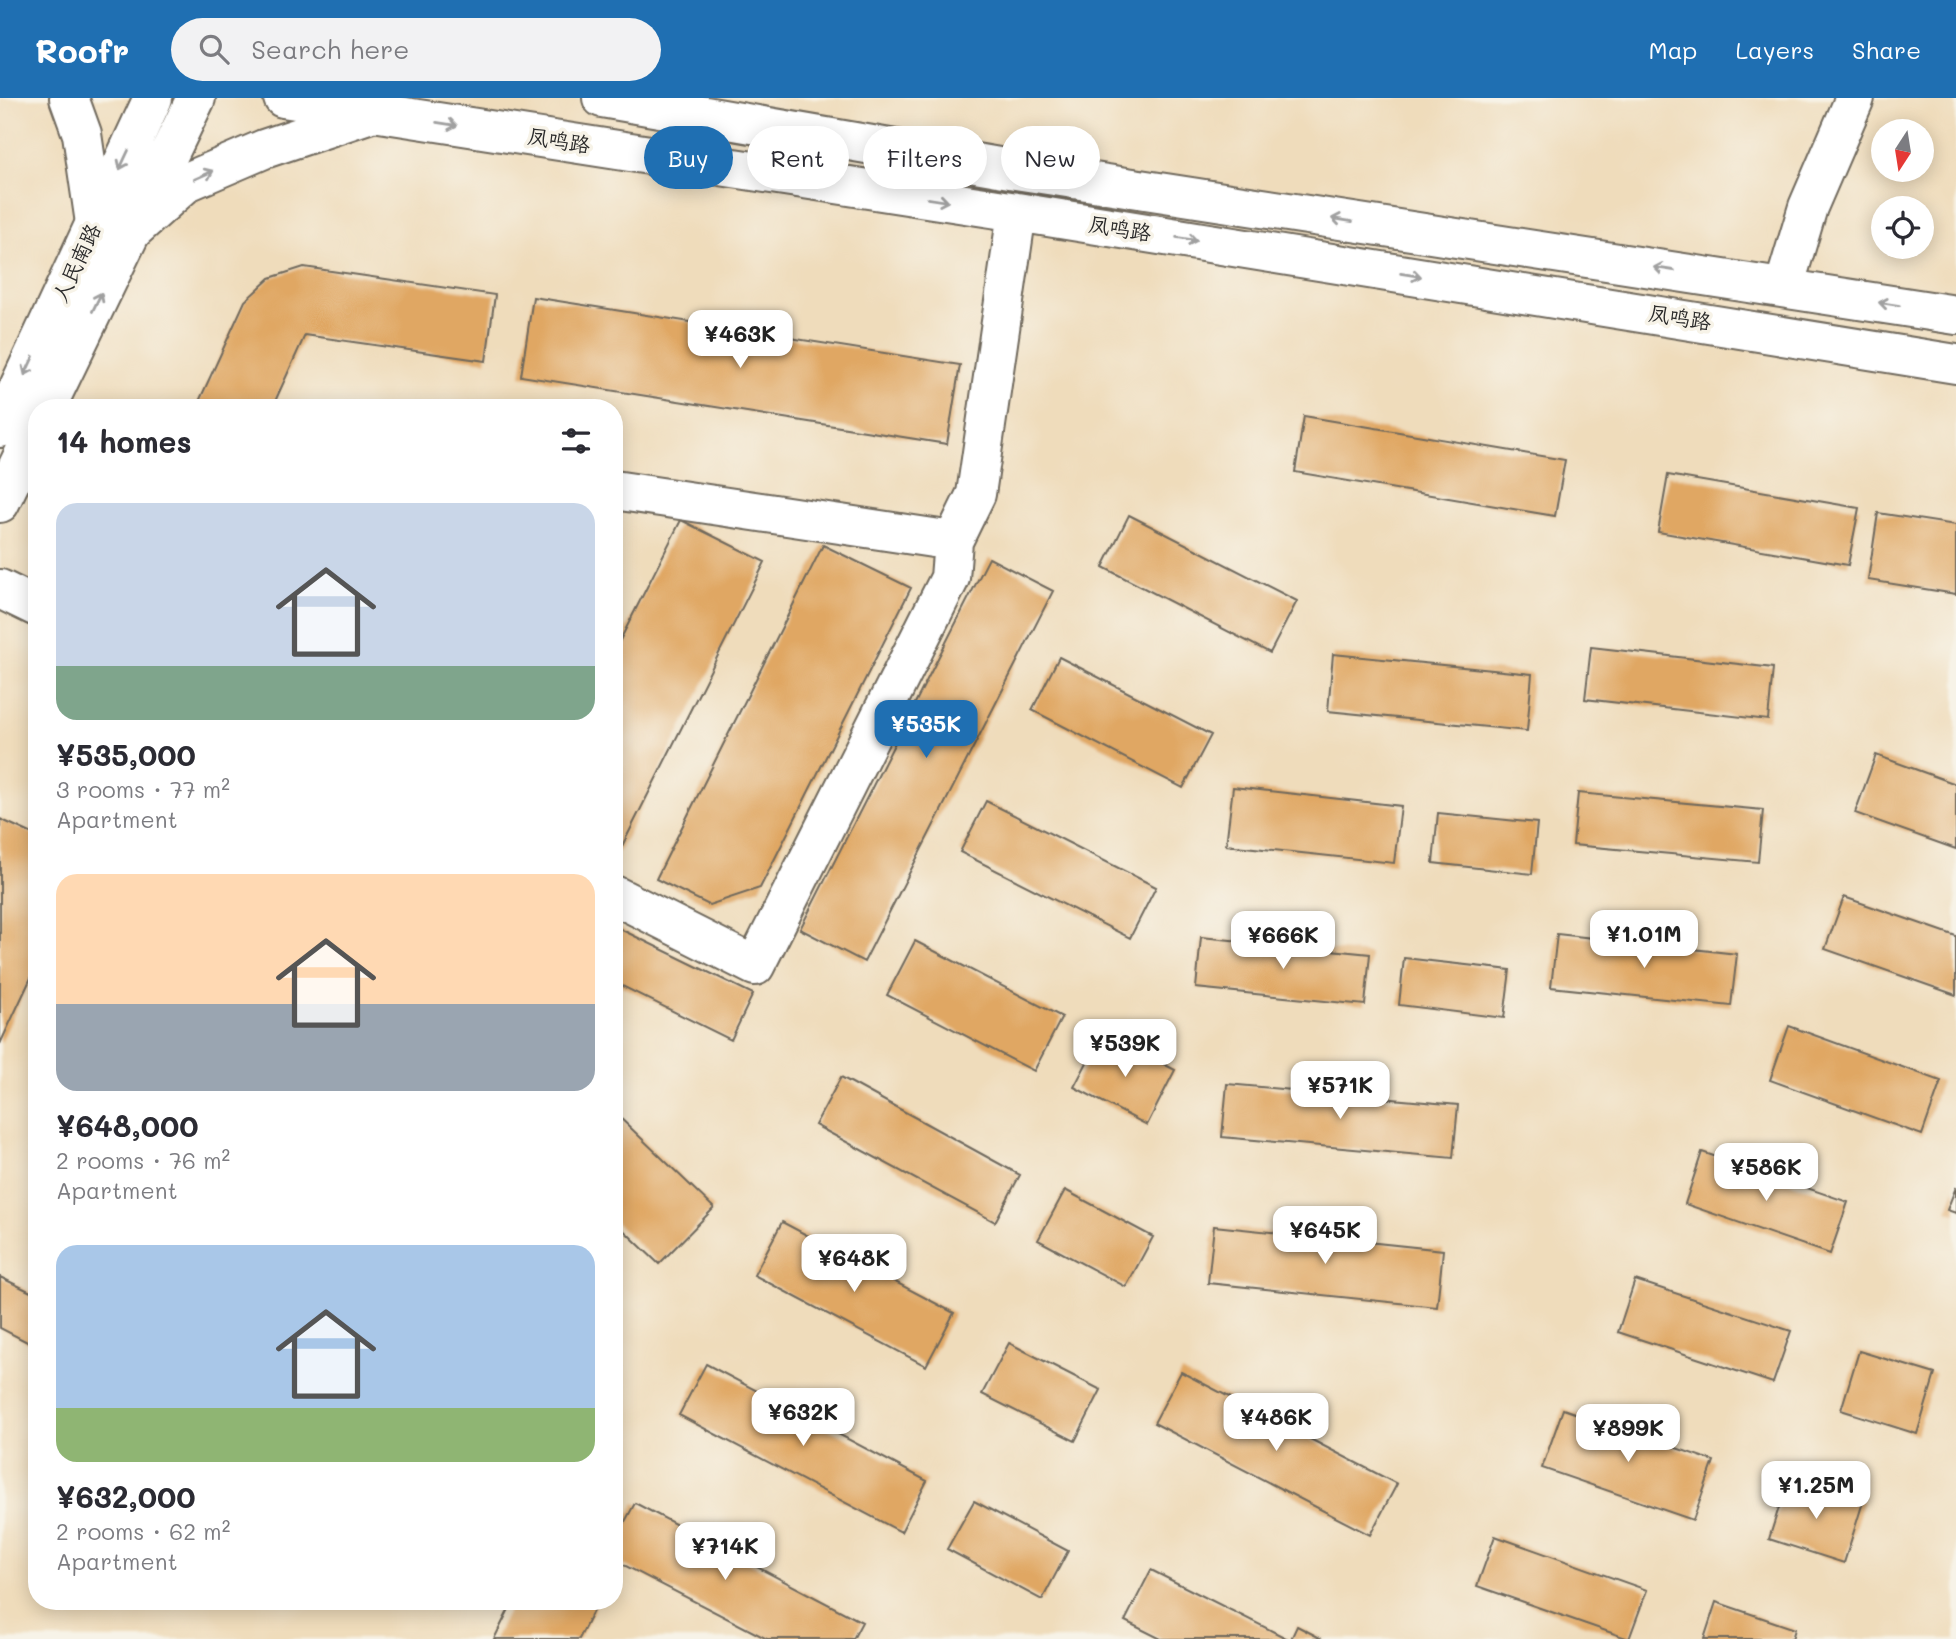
<!DOCTYPE html>
<html lang="en">
<head>
<meta charset="utf-8">
<style>
  :root { --surface:#fff; --page:#f2f2f3; --text:#2b2b33; --muted:#7c7c81; --accent:#1f6fb2 }
  body { margin:0; font-family:Mali,"LXGW WenKai TC",sans-serif; background:var(--page); color:var(--text); height:100vh; display:flex; flex-direction:column; font-size:26px; white-space:nowrap }
  * { box-sizing:border-box; margin:0 }
  p { font-size:23px; color:var(--muted) }
  .icon { flex:none; width:38px; height:38px; fill:none; stroke:currentColor; stroke-width:2; stroke-linecap:round; stroke-linejoin:round }
  .map { position:relative; flex:1; overflow:hidden }
  .side { position:absolute; left:28px; top:301px; width:595px; height:1211px; display:flex; flex-direction:column; background:var(--surface); border-radius:28px; box-shadow:0 4px 18px #0003 }
  .side>* { flex:none }
  .guide { position:absolute; left:644px; top:28px; width:665px; height:63px; display:flex; gap:14px }
  .needle { width:46px; rotate:192deg }
  .tools { position:absolute; left:1871px; top:21px; display:grid; gap:14px }
  .tools a { display:grid; place-items:center; width:63px; height:63px; border-radius:50%; background:var(--surface); box-shadow:0 4px 18px #0003; font-size:35px }
  .price { position:absolute; translate:-50% -60px; padding:0 16px; border-radius:14px; background:#fff; color:#222; font-size:23px; line-height:46px; filter:drop-shadow(0 2px 4px #0008) }
  .price::after { content:''; position:absolute; left:50%; top:42px; width:21px; height:16px; margin-left:-10px; background:inherit; clip-path:polygon(0 0,100% 0,50% 100%) }
  .price.active { background:var(--accent); color:#fff }
  ul { padding:0; list-style:none }
  li { display:grid; align-content:center; gap:14px; height:371px; padding:0 28px }
  li span { display:grid; place-items:center; height:217px; border-radius:21px; color:#555 }
  li>.icon { margin-inline-start:auto }
  span .icon { width:126px; height:126px; fill:#fffc; stroke-width:1 }
  li b { font-size:30px }
  h2 { display:flex; justify-content:space-between; align-items:center; height:84px; padding:0 28px; font-size:30px }
  .pill { padding:0 24px; border-radius:32px; background:var(--surface); box-shadow:0 4px 18px #0003; font-size:24px; line-height:63px }
  .pill.active { background:var(--accent); color:#fff }
  header { display:flex; align-items:center; gap:42px; box-sizing:border-box; height:98px; padding:0 35px; background:var(--accent); color:#fff }
  header strong { font-size:33px }
  nav { display:flex; gap:38px; margin-inline-start:auto; font-size:24px }
  .search { width:490px; height:63px; background:var(--page); display:flex; align-items:center; gap:18px; box-sizing:border-box; padding:0 24px; border-radius:38px; color:var(--muted); font-size:26px }
  .map>svg:first-child { display:block }
  .building { fill:#e0a763 }
  .lines { fill:none; stroke-linecap:round; stroke-linejoin:round }
  .minor-casing { stroke:#70695d; stroke-width:42 }
  .major-casing { stroke:#70695d; stroke-width:42 }
  .minor { stroke:#fff; stroke-width:38 }
  .major { stroke:#fff; stroke-width:38 }
  .oneway { stroke:#a0a0a0 }
  .labels { text-anchor:middle; stroke-width:7; stroke-linejoin:round; paint-order:stroke }
  .street-label { font-size:21px; fill:#2b2b2b; stroke:#f7f3e8 }
</style>
</head>
<body>
<header>
<strong>Roofr</strong>
<div class="search"><svg class="icon" aria-label="search" viewBox="0 0 24 24"><circle cx="10" cy="10" r="6"/><path d="M15 15l6 6"/></svg>Search here</div>
<nav><a>Map</a><a>Layers</a><a>Share</a></nav>
</header>
<div class="map">
<svg width="1956" height="1541" viewBox="0 0 1956 1541">
  <rect width="100%" height="100%" fill="#f7f3e8"/>
  <filter id="ink" filterUnits="userSpaceOnUse"><feTurbulence type="fractalNoise" baseFrequency=".0143" numOctaves="2"/><feDisplacementMap in="SourceGraphic" scale="14" xChannelSelector="R" yChannelSelector="G"/><feConvolveMatrix kernelMatrix="1 2 1 2 8 2 1 2 1" color-interpolation-filters="sRGB"/></filter>
  <filter id="wash" filterUnits="userSpaceOnUse"><feTurbulence type="fractalNoise" baseFrequency=".00686" numOctaves="4" result="noise"/><feDisplacementMap in="SourceGraphic" scale="28" xChannelSelector="R" yChannelSelector="G"/><feGaussianBlur stdDeviation="1.57" result="paint"/><feColorMatrix in="noise" values="0 0 0 0 0 0 0 0 0 0 0 0 0 0 0 0 0 1.4 0 .05"/><feComposite in="paint" operator="in"/></filter>
  <g filter="url(#wash)">
    <rect width="100%" height="100%" fill="#efdcbb"/>
    <g id="blocks">
      <path class="building" d="M304 169 495 197 486 263 305 237 272 310H196L245 203 270 180Z
        M533 199 960 267 947 346 521 278Z
        M1304 318 1565 362 1555 418 1295 374Z
        M1668 377 1859 410 1848 467 1658 434Z
        M1878 415 1956 427V496L1868 482Z
        M1129 417 1297 503 1270 555 1103 469Z
        M681 422 765 464 619 754 614 752V554Z
        M823 447 911 490 760 790 709 807 656 781Z
        M989 460 1053 493 864 864 800 831Z
        M1591 549 1773 570 1768 622 1585 601Z
        M1333 556 1532 576 1527 633 1328 613Z
        M1059 559 1211 637 1183 690 1032 612Z
        M1876 657 1956 686V751L1855 715Z
        M1233 689 1401 708 1394 765 1226 747Z
        M1578 695 1763 712 1758 764 1573 747Z
        M986 703 1156 789 1130 840 960 754Z
        M1438 715 1537 725 1532 776 1433 765Z
        M0 721 37 738V867L0 946Z
        M1844 799 1956 838V897L1825 851Z
        M614 828 753 896 731 942 614 884Z
        M1557 836 1737 856 1731 908 1551 889Z
        M1201 839 1370 856 1365 907 1196 890Z
        M915 843 1062 919 1034 973 887 897Z
        M1404 860 1510 872 1504 920 1399 907Z
        M1789 928 1941 983 1922 1037 1770 982Z
        M1103 934 1175 972 1147 1027 1074 989Z
        M841 979 1020 1077 995 1124 815 1027Z
        M1227 986 1458 1007 1453 1060 1222 1039Z
        M614 1014 714 1110 659 1166 614 1123Z
        M1702 1054 1848 1104 1830 1156 1685 1106Z
        M1956 1089V1115L1947 1112Z
        M1065 1092 1153 1139 1126 1189 1038 1142Z
        M782 1124 954 1215 926 1268 754 1177Z
        M1214 1128 1443 1152 1437 1209 1208 1185Z
        M0 1179 37 1197V1249L0 1230Z
        M1635 1182 1791 1233 1773 1285 1618 1234Z
        M1009 1245 1101 1292 1075 1343 982 1296Z
        M1859 1253 1935 1276 1917 1336 1841 1312Z
        M614 1264 623 1269 614 1287Z
        M706 1266 927 1383 901 1434 679 1317Z
        M1181 1274 1397 1386 1370 1437 1154 1325Z
        M1563 1311 1714 1363 1693 1422 1542 1370Z
        M1788 1381 1863 1404 1844 1465 1769 1441Z
        M974 1403 1068 1453 1042 1502 947 1451Z
        M635 1405 862 1524 853 1541H767L614 1462V1444Z
        M1495 1438 1647 1492 1629 1541 1477 1488Z
        M1151 1472 1288 1541H1161L1125 1523Z
        M513 1503H598L579 1541H494Z
        M1716 1504 1795 1531 1792 1541H1704Z
        M1297 1528 1322 1541H1291Z"/>
    </g>
  </g>
  <g filter="url(#ink)">
    <use href="#blocks" fill-opacity="0" stroke="#70695d" stroke-width="2"/>
    <g class="lines">
      <g class="minor-casing">
        <path id="minor" d="M69 0 82 36 95 125
          M283 0 1017 114 1956 266
          M602 0 1016 72 1956 217
          M132 133 187 84 264 51 368 16
          M1784 189 1808 109 1855 0
          M614 392 953 443
          M0 491 37 509
          M614 797 755 868 950 480 953 443 976 396 1017 114"/>
      </g>
      <g class="major-casing">
        <path id="major" d="M46 310 196 0
          M0 330 153 0
          M0 405 37 329"/>
      </g>
      <use href="#minor" class="minor"/>
      <use href="#major" class="major"/>
    </g>
    <defs><path id="oneway-shaft" d="M-6 0H5M1.5-3L5.5 0L1.5 3" fill="none" stroke-width="1.6" stroke-linecap="round" stroke-linejoin="round" transform="scale(1.75)"/></defs>
    <g class="oneway">
      <use href="#oneway-shaft" transform="translate(447 26) rotate(9)"/>
      <use href="#oneway-shaft" transform="translate(124 62) rotate(115)"/>
      <use href="#oneway-shaft" transform="translate(204 77) rotate(-24)"/>
      <use href="#oneway-shaft" transform="translate(938 102) rotate(9)"/>
      <use href="#oneway-shaft" transform="translate(1342 122) rotate(-171)"/>
      <use href="#oneway-shaft" transform="translate(1187 141) rotate(9)"/>
      <use href="#oneway-shaft" transform="translate(1664 171) rotate(-171)"/>
      <use href="#oneway-shaft" transform="translate(1411 177) rotate(9)"/>
      <use href="#oneway-shaft" transform="translate(97 204) rotate(-64)"/>
      <use href="#oneway-shaft" transform="translate(1889 206) rotate(-171)"/>
      <use href="#oneway-shaft" transform="translate(29 268) rotate(115)"/>
    </g>
  </g>
  <g class="labels">
    <g class="street-label">
      <text transform="translate(559 43) rotate(9)" y="7">凤鸣路</text>
      <text transform="translate(1120 131) rotate(9)" y="7">凤鸣路</text>
      <text transform="translate(77 165) rotate(-65)" y="7">人民南路</text>
      <text transform="translate(1680 220) rotate(9)" y="7">凤鸣路</text>
    </g>
  </g>
</svg>
<div class="tools">
<a><svg class="needle" viewBox="-14 -14 28 28"><path d="M0-13l5 13h-10z" fill="#e53935"/><path d="M0 13l5-13h-10z" fill="#7c7c81"/></svg></a>
<a><svg class="icon" aria-label="locate" viewBox="0 0 24 24"><circle cx="12" cy="12" r="6"/><path d="M12 2v4M12 18v4M2 12h4M18 12h4"/></svg></a>
</div>
<b class="price" style="left:740px;top:272px">¥463K</b>
<b class="price active" style="left:926px;top:662px">¥535K</b>
<b class="price" style="left:1644px;top:872px">¥1.01M</b>
<b class="price" style="left:1283px;top:873px">¥666K</b>
<b class="price" style="left:1125px;top:981px">¥539K</b>
<b class="price" style="left:1340px;top:1023px">¥571K</b>
<b class="price" style="left:1766px;top:1105px">¥586K</b>
<b class="price" style="left:1325px;top:1168px">¥645K</b>
<b class="price" style="left:854px;top:1196px">¥648K</b>
<b class="price" style="left:803px;top:1350px">¥632K</b>
<b class="price" style="left:1276px;top:1355px">¥486K</b>
<b class="price" style="left:1628px;top:1366px">¥899K</b>
<b class="price" style="left:1816px;top:1423px">¥1.25M</b>
<b class="price" style="left:725px;top:1484px">¥714K</b>
<div class="guide">
<a class="pill active">Buy</a>
<a class="pill">Rent</a>
<a class="pill">Filters</a>
<a class="pill">New</a>
</div>
<section class="side">
<h2>14 homes<svg class="icon" aria-label="filters" viewBox="0 0 24 24"><path d="M4 7h16M4 17h16"/><circle cx="9" cy="7" r="2"/><circle cx="15" cy="17" r="2"/></svg></h2>
<ul>
<li><span style="background:linear-gradient(#c9d6e8 75%,#7fa58c 0)"><svg class="icon" aria-label="home" viewBox="0 0 24 24"><path d="M3 11l9-7 9 7M6 9v11h12V9"/></svg></span><div><b>¥535,000</b><p>3 rooms · 77 m²</p><p>Apartment</p></div></li>
<li><span style="background:linear-gradient(#ffd9b3 60%,#9aa5b1 0)"><svg class="icon" aria-label="home" viewBox="0 0 24 24"><path d="M3 11l9-7 9 7M6 9v11h12V9"/></svg></span><div><b>¥648,000</b><p>2 rooms · 76 m²</p><p>Apartment</p></div></li>
<li><span style="background:linear-gradient(#a9c7e8 75%,#8fb573 0)"><svg class="icon" aria-label="home" viewBox="0 0 24 24"><path d="M3 11l9-7 9 7M6 9v11h12V9"/></svg></span><div><b>¥632,000</b><p>2 rooms · 62 m²</p><p>Apartment</p></div></li>
</ul>
</section>
</div>
</body>
</html>
